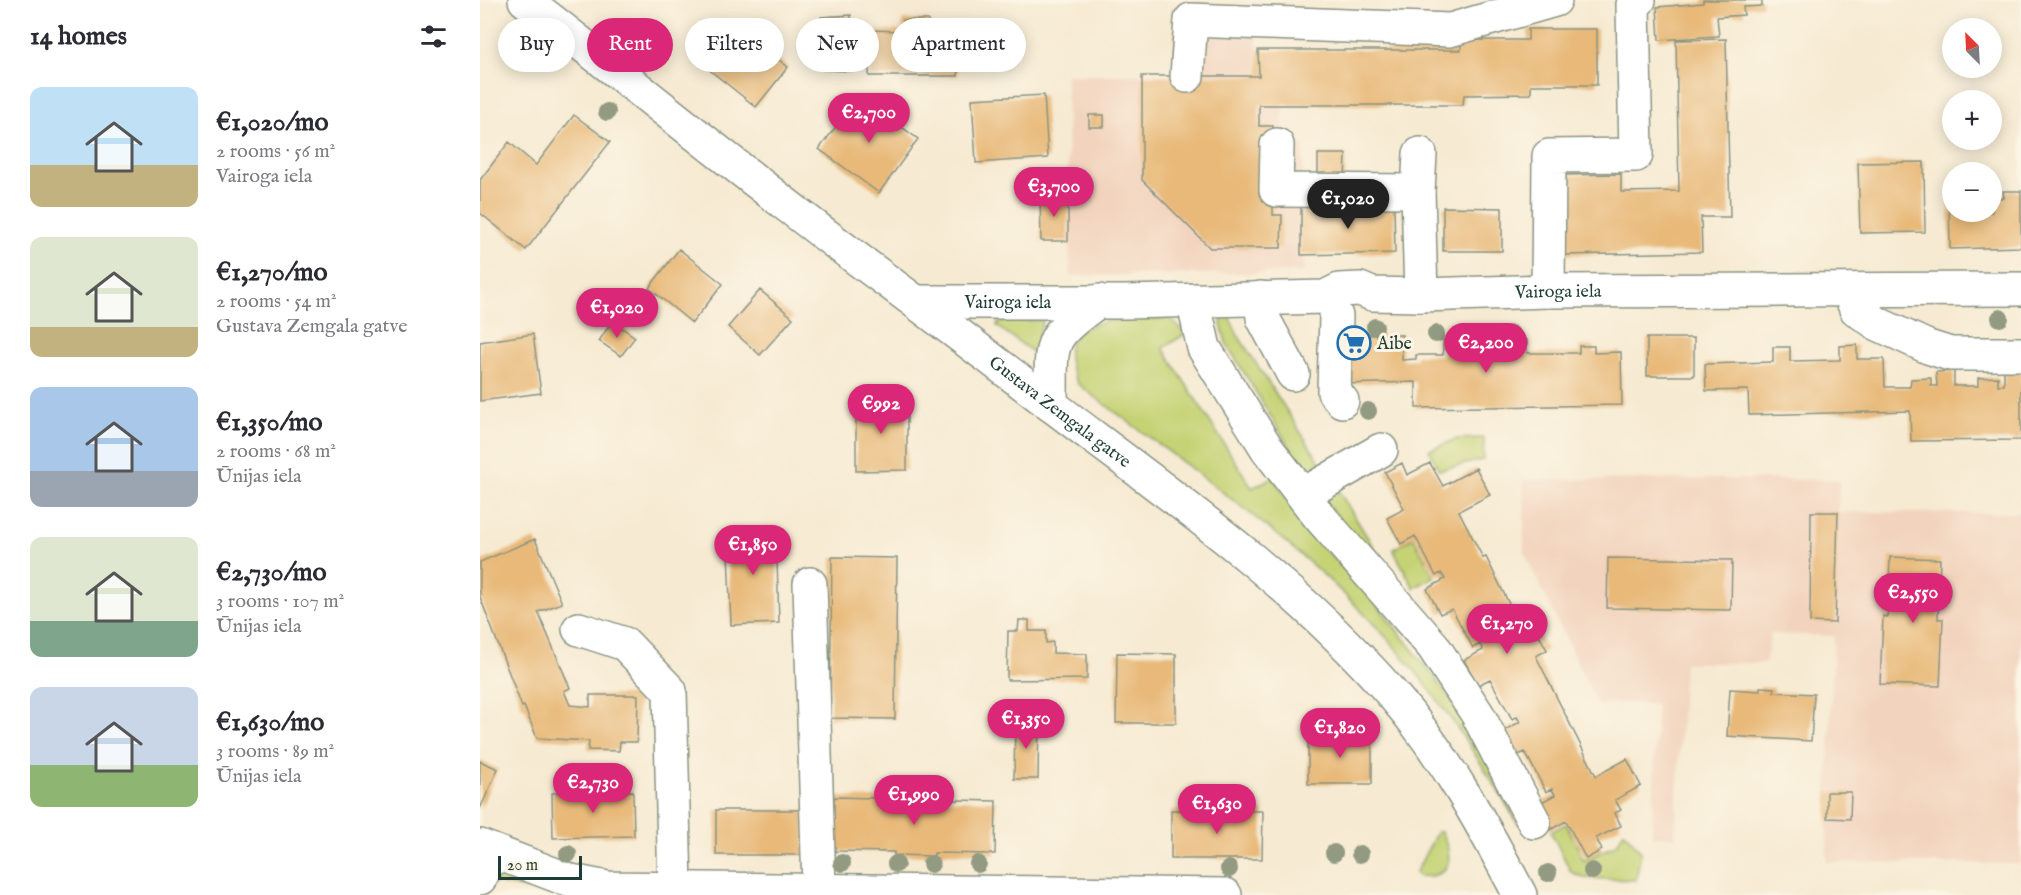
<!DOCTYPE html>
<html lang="en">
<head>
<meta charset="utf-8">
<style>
  :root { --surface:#fff; --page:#f2f2f3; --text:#2b2b33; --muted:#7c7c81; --accent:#db2777 }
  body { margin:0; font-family:"IM FELL English",serif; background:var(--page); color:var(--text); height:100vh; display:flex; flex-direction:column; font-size:22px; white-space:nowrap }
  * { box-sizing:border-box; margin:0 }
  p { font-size:20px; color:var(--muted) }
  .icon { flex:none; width:33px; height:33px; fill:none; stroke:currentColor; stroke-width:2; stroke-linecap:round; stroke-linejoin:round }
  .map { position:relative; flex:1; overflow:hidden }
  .panel { display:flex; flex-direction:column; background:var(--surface); width:480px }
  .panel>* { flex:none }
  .hud { position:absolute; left:18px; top:18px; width:570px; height:54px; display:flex; gap:12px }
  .needle { width:39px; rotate:336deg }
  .tools { position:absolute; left:1462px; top:18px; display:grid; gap:12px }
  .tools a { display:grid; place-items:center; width:60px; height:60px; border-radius:50%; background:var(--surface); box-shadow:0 3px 15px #0003; font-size:30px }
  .scale { position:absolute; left:18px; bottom:15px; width:84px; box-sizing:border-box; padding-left:6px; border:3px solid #1f3d34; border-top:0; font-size:16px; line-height:21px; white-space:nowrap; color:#1f3d34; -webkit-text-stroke:4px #fcf5e5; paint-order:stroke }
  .price { position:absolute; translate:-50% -51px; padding:0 14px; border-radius:21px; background:var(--accent); color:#fff; font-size:20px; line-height:39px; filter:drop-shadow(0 2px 3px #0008) }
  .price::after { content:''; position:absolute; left:50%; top:36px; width:18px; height:14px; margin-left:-9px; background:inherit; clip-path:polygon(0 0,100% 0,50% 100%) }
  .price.current { background:#222; color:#fff }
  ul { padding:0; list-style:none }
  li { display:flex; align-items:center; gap:18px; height:150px; padding:0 30px }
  li span { display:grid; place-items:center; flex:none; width:168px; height:120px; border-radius:12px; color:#555 }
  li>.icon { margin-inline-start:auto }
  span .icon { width:72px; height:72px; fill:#fffc; stroke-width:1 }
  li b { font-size:26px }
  h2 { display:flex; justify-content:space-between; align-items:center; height:72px; padding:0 30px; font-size:26px }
  .tag { padding:0 21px; border-radius:27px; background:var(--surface); box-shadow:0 3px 15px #0003; font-size:21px; line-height:54px }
  .tag.current { background:var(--accent); color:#fff }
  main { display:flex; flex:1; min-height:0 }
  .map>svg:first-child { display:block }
  .built { fill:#f2d4be }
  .green { fill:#c5d375; stroke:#728854; stroke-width:1.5 }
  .building { fill:#e8b979 }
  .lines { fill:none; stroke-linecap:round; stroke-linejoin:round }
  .minor-casing { stroke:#8a9483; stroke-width:36 }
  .major-casing { stroke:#8a9483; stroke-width:36 }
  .minor { stroke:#fff; stroke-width:33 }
  .major { stroke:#fff; stroke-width:33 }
  .tree { fill:#929b82 }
  .labels { text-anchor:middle; stroke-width:6; stroke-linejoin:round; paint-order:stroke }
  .street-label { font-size:18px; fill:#1f3d34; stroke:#fcf5e5 }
  .poi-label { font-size:18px; fill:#1f3d34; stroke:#fcf5e5; text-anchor:start }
</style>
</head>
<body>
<main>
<section class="panel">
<h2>14 homes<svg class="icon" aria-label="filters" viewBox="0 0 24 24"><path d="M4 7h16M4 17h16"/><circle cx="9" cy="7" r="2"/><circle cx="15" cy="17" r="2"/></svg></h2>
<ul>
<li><span style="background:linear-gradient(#bfe0f5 65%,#c2b280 0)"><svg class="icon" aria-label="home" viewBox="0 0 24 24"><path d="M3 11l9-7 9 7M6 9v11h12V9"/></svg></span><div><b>€1,020/mo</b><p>2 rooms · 56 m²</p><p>Vairoga iela</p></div></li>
<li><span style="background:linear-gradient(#dfe7d0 75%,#c2b280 0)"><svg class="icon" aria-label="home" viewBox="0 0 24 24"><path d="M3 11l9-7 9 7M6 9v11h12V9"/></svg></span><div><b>€1,270/mo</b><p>2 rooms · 54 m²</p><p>Gustava Zemgala gatve</p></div></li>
<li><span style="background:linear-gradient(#a9c7e8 70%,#9aa5b1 0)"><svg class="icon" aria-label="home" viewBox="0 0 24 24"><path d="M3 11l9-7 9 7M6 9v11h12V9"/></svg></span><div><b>€1,350/mo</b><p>2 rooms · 68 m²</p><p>Ūnijas iela</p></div></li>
<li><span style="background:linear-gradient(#dfe7d0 70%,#7fa58c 0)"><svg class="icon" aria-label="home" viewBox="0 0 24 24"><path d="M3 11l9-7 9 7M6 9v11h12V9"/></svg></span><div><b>€2,730/mo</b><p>3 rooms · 107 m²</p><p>Ūnijas iela</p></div></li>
<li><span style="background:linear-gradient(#c9d6e8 65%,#8fb573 0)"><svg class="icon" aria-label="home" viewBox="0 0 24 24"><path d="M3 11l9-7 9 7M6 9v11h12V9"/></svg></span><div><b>€1,630/mo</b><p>3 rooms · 89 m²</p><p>Ūnijas iela</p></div></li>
</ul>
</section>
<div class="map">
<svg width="1541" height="895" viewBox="0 0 1541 895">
  <rect width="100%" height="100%" fill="#fcf5e5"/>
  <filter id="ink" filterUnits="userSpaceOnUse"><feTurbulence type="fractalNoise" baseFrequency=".0167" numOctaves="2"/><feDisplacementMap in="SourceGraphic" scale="12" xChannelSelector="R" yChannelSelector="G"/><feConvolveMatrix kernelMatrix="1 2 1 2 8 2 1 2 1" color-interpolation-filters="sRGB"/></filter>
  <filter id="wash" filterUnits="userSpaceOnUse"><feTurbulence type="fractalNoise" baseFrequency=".008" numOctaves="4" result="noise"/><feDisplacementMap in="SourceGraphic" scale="24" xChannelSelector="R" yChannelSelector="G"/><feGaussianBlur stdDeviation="1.35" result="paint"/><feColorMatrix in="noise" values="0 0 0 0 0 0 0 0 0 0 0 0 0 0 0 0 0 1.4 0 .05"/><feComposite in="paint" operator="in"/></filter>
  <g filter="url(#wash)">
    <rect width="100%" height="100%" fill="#f6ead2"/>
    <path class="built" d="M777 29 778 105H803V143H823L824 272 590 276 586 75H694V31Z
      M1264 479 1359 480 1358 512 1541 513V864L1347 862V792L1354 636 1291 634 1285 663H1204L1195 837 1172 836 1177 704 1117 703 1044 552V480Z"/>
    <path class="green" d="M748 314 757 334 845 470 840 473 826 471 818 461 746 343 741 324 743 316Z
      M691 319 705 334 683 348 772 488 793 477 828 532 887 592 969 696 997 741 1038 824C995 751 948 679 888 618 802 529 696 459 598 384 560 311 648 320 691 319Z
      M563 320 554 353 517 326 518 322Z
      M1004 438 1003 460 959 470 949 450 977 439Z
      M854 490 860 493 917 585 848 506 846 497Z
      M934 538 954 577 934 588 913 549Z
      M1086 824 1104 861 1137 844 1144 831 1161 852 1156 880 1104 878 1091 872 1071 832Z
      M957 832H961C974 856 973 879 938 876L936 872Z
      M18 866 94 895H79L11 882Z"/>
    <g id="blocks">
      <path class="building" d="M1223 0H1282V6L1263 7 1264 15 1237 17 1239 36 1179 40 1177 7 1223 3Z
        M371 15 373 71 343 70 341 17Z
        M423 20H448L450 32 478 30V76H389V30L422 31Z
        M259 28 308 67 276 107 227 68Z
        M1048 29H1117V85H1051V94L984 95 983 105H779V126H793V215H802L801 248H730L662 180V76H779L778 50H981V40H1048Z
        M1246 39 1250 217H1221L1222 252 1084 255 1082 175 1141 174V192L1199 191 1196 40Z
        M564 95 568 158 496 163 492 99Z
        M379 96 438 139 399 193 339 149Z
        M94 115 130 142 46 250 0 213V180L29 142 56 165Z
        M609 115H624V127H609Z
        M838 154H866L865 182H838Z
        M1444 162 1445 232 1380 233 1378 163Z
        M1523 191H1541V247L1470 249 1469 198H1473V212H1512V198H1524Z
        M560 196H588V241H561Z
        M914 204 915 253 821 255V206Z
        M963 207 1022 208V251H963Z
        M199 249 243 284 212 323 169 288Z
        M280 290 313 318 280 355 248 327Z
        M132 321 155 337 141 356 119 341Z
        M53 334 61 393 0 401V342Z
        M860 335H922V360L936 359V355H963V340L979 341 980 354H1031L1030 340H1047V353H1099V346H1114V353L1141 352 1142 405 936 408V382L860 384Z
        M1167 338H1214V376H1167Z
        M1377 345V359H1404L1405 387H1430L1431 379 1451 378V386H1457L1456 372 1474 371V386H1498V378L1518 377V385H1524V371H1541V440L1431 441 1430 411 1269 415 1268 390 1226 391 1225 364 1293 362V347H1310V361L1360 360V346Z
        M376 400H427V470L376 471Z
        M922 463 927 475 950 463 963 486 996 468 1010 495 979 511 1003 558 1006 557 1042 630 1053 624 1067 650 1056 656 1116 776 1147 759 1161 786 1135 800 1141 810 1135 813 1141 826 1116 838 1122 850 1106 859 1086 821 1070 830 1056 805 1075 795 1072 789 1066 792 1045 752 1034 757 1021 732 1040 722 1037 717 1032 719 1010 679 998 685 984 660 1003 650 1000 644 993 648 972 609 960 614 947 589 965 579 961 573 956 576 935 536 921 544 907 518 924 509 905 472Z
        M1331 512H1358L1355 623 1330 622Z
        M296 527 299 623 251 625 247 529Z
        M55 539 82 603 58 612 90 688 84 691 90 705 110 707V695H158L157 742H140L139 751 108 750 109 741 57 738 44 706 42 707 0 597V562Z
        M352 557 417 558 415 719 350 718Z
        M1410 557 1460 559 1458 619H1463L1460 686 1400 684 1403 616 1408 617Z
        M1128 558 1252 560 1251 610 1127 608Z
        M539 620H549V631H566V643L573 642V653L607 654V679L527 680 528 631H538Z
        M637 653 696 654V723H636Z
        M1280 687 1294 688V692L1334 694 1331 741 1247 736 1250 689 1280 691Z
        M535 720H559L558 779H534Z
        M892 734V784H828V735Z
        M0 761 18 769 0 809Z
        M153 791 154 836 73 838 72 793Z
        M1347 792H1371L1370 819 1347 818Z
        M354 797 516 801 515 854 454 853V856L414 855V852L353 851Z
        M236 810H325V855H236Z
        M691 810 783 811 782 859H691Z"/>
    </g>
  </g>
  <g filter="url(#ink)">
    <use href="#blocks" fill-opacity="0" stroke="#8a9483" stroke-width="1.5"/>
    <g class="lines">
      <g class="minor-casing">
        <g id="minor">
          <path d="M707 76 711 20 970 30 1075 0"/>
          <path d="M797 145 796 190 938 191"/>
          <path d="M940 154 938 191 941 295"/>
          <path d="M1068 291 1069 156 1156 155 1153 5 1159 0"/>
          <path d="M1369 291 1376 309 1398 324 1448 347 1470 354H1541"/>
          <path d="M781 298 783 318 813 374"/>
          <path d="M713 300 724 348 788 450 838 515 953 646 998 715 1054 822"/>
          <path id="s1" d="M436 302H645L845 297 859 290 880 289 892 294 941 295 1068 291 1541 289"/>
          <path d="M856 316 854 392 862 401"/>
          <path d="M571 405C572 342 564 339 619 301"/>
          <path d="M824 494 901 450"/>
          <path d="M330 584 339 889"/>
          <path d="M99 629 145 644 190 691 195 888"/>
          <path d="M0 846 91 881 127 888 745 895"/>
          <path d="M0 878 14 852"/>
        </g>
      </g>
      <g class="major-casing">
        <g id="major">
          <path id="s2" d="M45 0C167 94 285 192 410 283 479 334 547 387 615 438 721 517 826 595 913 695 965 755 1003 825 1040 895"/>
        </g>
      </g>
      <use href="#minor" class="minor"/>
      <use href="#major" class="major"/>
    </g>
    <g class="tree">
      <circle cx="127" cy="112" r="9"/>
      <circle cx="1520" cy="318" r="9"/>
      <circle cx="895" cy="327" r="9"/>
      <circle cx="956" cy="334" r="9"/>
      <circle cx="1031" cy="334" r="9"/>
      <circle cx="888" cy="411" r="9"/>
      <circle cx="854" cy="853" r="9"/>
      <circle cx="88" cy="854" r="9"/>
      <circle cx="880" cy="854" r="9"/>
      <circle cx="362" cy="863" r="9"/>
      <circle cx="416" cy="864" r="9"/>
      <circle cx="451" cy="864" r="9"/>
      <circle cx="498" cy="864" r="9"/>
      <circle cx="749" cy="869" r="9"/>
      <circle cx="1112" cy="871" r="9"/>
      <circle cx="1068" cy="873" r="9"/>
    </g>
  </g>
  <defs>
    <g id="supermarket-ring" transform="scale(1.725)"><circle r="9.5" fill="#fcf5e5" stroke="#1f6fb2" stroke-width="1.5"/><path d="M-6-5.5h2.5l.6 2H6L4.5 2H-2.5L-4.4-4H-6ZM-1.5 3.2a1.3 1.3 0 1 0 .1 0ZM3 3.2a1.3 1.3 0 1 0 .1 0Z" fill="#1f6fb2"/></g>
  </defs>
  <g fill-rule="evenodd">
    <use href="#supermarket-ring" x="874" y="343"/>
  </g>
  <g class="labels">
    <g class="street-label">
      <text dy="6" stroke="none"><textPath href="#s1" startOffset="645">Vairoga iela</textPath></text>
      <text dy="6" stroke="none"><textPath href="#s1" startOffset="92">Vairoga iela</textPath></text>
      <text dy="6" stroke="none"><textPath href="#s2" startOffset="675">Gustava Zemgala gatve</textPath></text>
    </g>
    <g class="poi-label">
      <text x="897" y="349">Aibe</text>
    </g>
  </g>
</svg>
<div class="tools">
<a><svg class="needle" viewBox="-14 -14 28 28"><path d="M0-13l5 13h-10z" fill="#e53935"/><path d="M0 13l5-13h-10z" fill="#7c7c81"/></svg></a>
<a>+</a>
<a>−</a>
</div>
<div class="scale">20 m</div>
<b class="price" style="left:389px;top:144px">€2,700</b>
<b class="price" style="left:574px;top:218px">€3,700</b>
<b class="price current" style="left:868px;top:230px">€1,020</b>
<b class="price" style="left:137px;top:339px">€1,020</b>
<b class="price" style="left:1006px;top:374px">€2,200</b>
<b class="price" style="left:401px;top:435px">€992</b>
<b class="price" style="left:273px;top:576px">€1,850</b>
<b class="price" style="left:1433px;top:624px">€2,550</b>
<b class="price" style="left:1027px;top:655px">€1,270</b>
<b class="price" style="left:546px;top:750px">€1,350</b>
<b class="price" style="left:860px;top:759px">€1,820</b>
<b class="price" style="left:113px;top:814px">€2,730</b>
<b class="price" style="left:434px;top:826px">€1,990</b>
<b class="price" style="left:737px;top:835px">€1,630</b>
<div class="hud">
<a class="tag">Buy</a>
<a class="tag current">Rent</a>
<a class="tag">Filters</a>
<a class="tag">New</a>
<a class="tag">Apartment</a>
</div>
</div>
</main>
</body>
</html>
